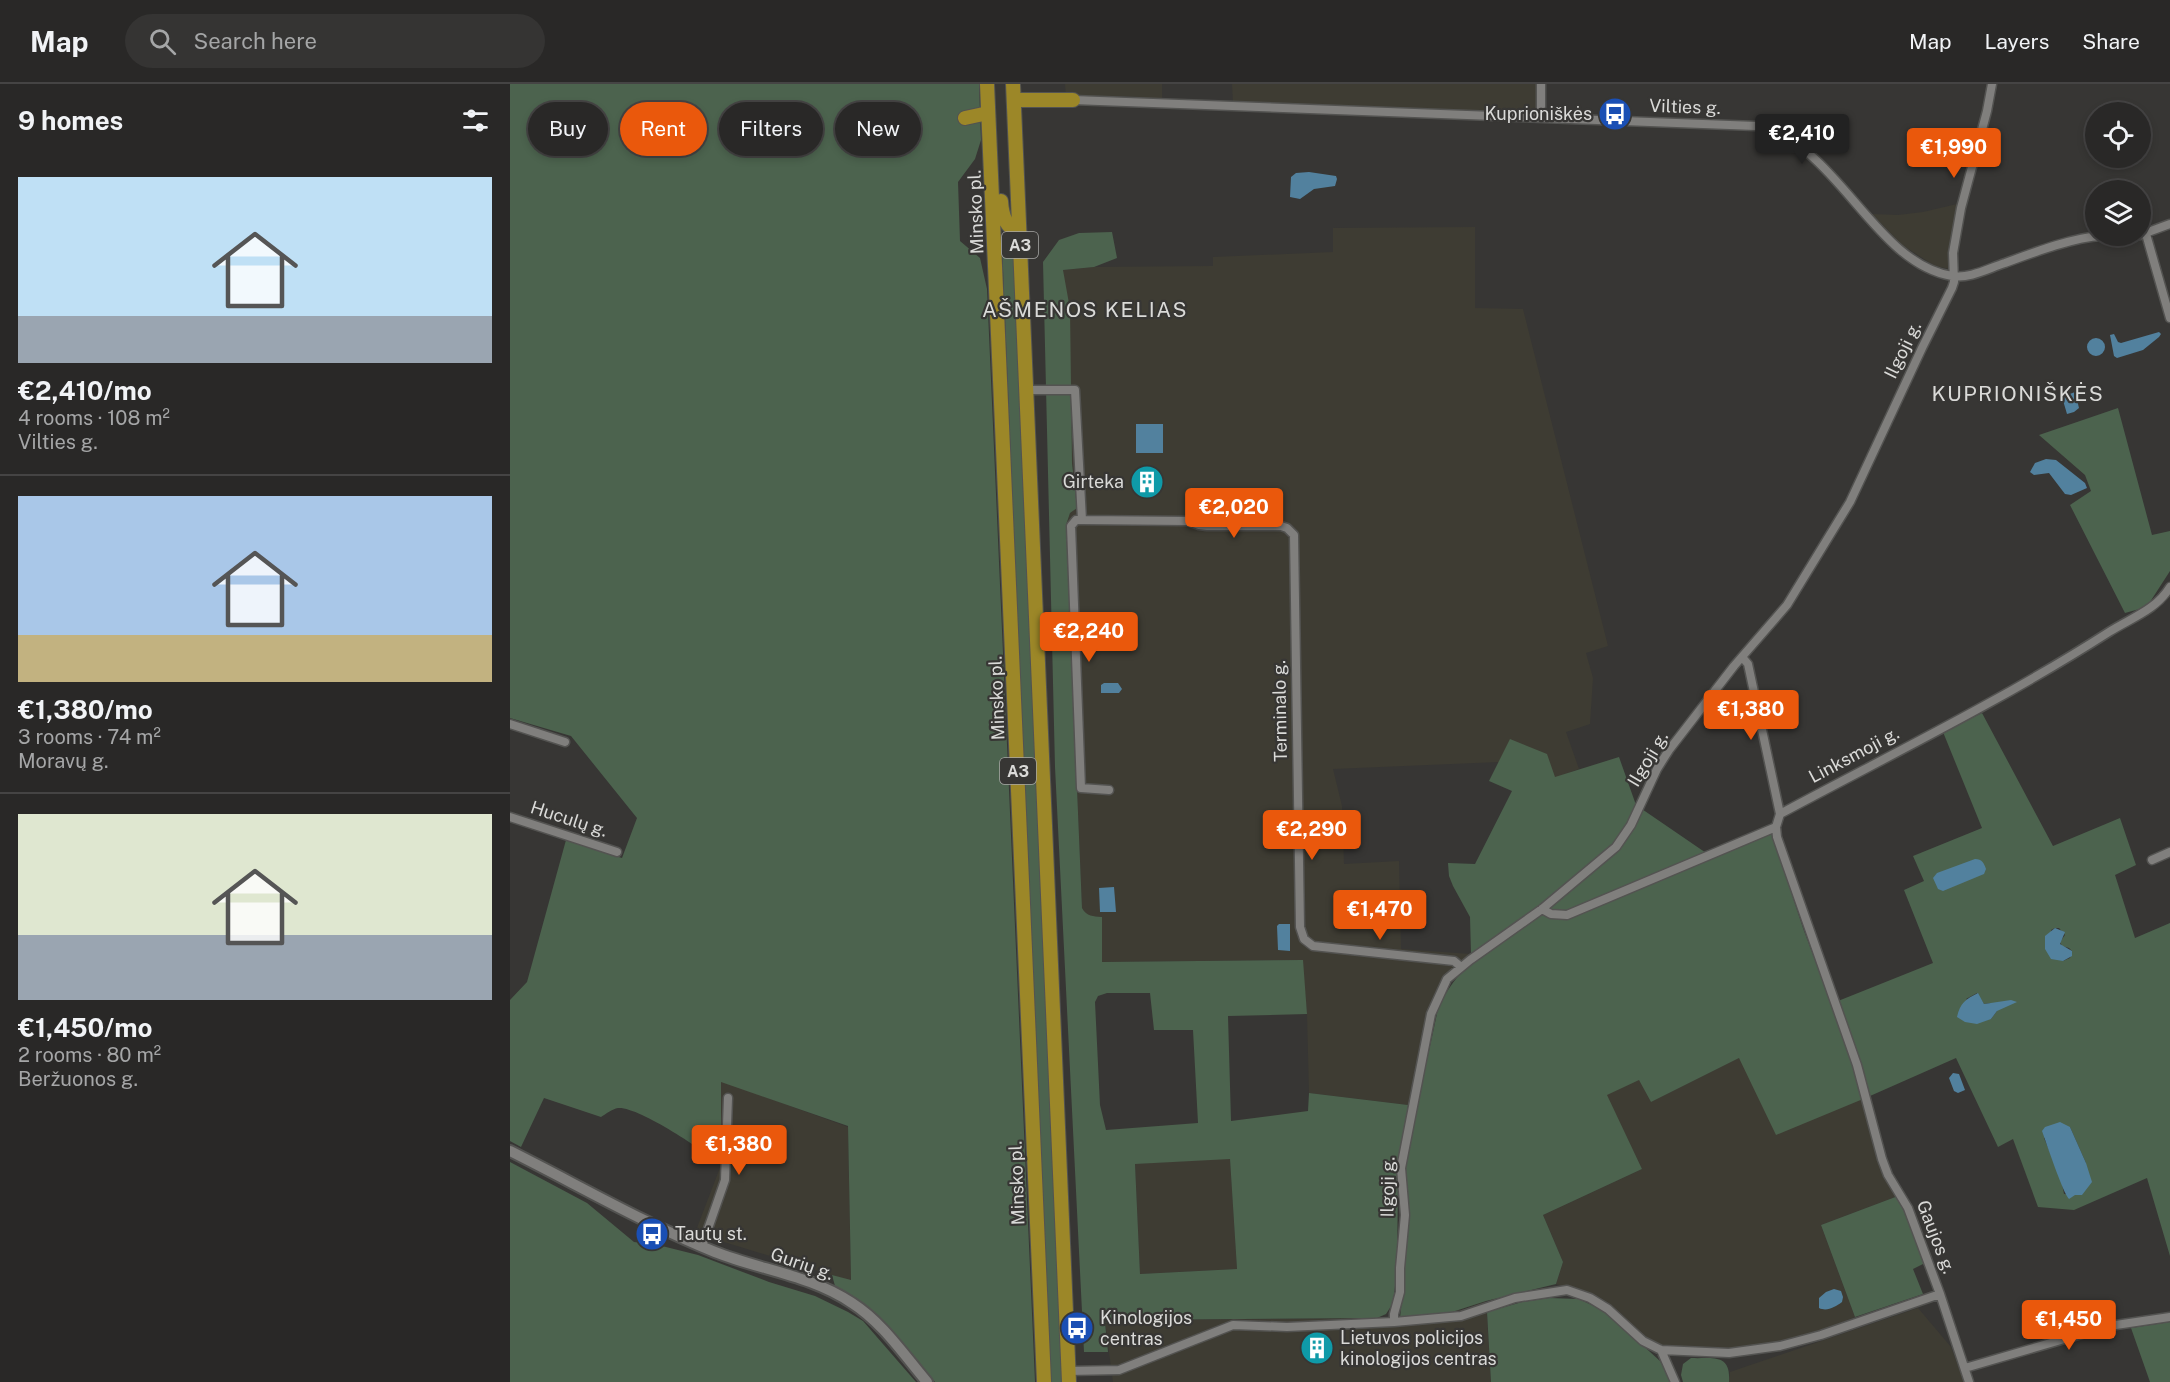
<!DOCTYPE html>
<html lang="en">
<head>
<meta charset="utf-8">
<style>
  :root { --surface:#292827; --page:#353433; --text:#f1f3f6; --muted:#a5a6a7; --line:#454444; --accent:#ea580c }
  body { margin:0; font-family:"Public Sans",sans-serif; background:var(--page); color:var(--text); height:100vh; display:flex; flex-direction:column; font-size:22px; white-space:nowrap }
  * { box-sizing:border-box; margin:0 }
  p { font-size:20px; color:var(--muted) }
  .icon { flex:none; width:33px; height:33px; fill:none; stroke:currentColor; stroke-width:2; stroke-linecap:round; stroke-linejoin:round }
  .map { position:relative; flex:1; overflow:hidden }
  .sheet { display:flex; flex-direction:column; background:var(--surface); width:510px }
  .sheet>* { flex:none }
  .guide { position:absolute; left:18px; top:18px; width:570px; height:54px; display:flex; gap:12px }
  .controls { position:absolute; left:1575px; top:18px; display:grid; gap:12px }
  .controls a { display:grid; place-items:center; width:66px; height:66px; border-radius:50%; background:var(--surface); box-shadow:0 3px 9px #0003,0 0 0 2px var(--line); font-size:30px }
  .price { position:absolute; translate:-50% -51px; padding:0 14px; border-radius:6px; background:var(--accent); color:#fff; font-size:20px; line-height:39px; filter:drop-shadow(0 2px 3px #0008) }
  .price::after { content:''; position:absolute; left:50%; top:36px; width:18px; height:14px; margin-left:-9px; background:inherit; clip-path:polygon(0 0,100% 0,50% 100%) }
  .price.selected { background:#222; color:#fff }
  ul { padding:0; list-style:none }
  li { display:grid; align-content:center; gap:12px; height:318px; padding:0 18px }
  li+li { border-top:2px solid var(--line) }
  li span { display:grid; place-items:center; height:186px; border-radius:0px; color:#555 }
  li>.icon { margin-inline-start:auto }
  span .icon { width:108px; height:108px; fill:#fffc; stroke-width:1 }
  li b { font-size:26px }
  h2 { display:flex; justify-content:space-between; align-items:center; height:72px; padding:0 18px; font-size:26px }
  .tag { padding:0 21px; border-radius:27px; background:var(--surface); box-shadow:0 3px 9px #0003,0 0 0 2px var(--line); font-size:21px; line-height:54px }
  .tag.selected { background:var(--accent); color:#fff }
  header { display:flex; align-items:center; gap:36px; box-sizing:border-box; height:84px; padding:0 30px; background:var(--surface); border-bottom:2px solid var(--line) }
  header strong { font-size:28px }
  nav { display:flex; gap:33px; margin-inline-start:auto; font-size:21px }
  .search { width:420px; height:54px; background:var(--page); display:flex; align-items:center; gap:15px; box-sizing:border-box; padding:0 21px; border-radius:33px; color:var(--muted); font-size:22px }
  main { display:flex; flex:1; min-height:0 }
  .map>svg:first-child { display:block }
  .built { fill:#3e3c33 }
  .green { fill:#4c634e; fill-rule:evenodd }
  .water { fill:#52819e }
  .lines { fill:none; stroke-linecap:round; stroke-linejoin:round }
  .minor-casing { stroke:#535351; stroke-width:11 }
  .tertiary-casing { stroke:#535351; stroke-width:14 }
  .trunk-casing { stroke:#535351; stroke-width:16 }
  .minor { stroke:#807f7d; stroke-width:8 }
  .tertiary { stroke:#807f7d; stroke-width:10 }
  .trunk { stroke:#9c8728; stroke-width:14 }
  .labels { text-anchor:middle; stroke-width:4.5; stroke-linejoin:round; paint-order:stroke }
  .shield { fill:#373634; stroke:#a9a9a7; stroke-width:1.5 }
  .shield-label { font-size:16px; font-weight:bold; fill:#dadad8 }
  .street-label { font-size:18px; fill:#dadad8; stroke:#373634 }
  .poi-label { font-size:18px; fill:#dadad8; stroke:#373634; text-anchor:start }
  .quarter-label { font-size:21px; letter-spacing:1.5px; fill:#dadad8; stroke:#373634 }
</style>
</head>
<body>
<header>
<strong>Map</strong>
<div class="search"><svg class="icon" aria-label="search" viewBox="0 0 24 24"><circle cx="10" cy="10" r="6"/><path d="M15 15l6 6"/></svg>Search here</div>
<nav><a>Map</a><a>Layers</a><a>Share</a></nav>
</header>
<main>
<section class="sheet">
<h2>9 homes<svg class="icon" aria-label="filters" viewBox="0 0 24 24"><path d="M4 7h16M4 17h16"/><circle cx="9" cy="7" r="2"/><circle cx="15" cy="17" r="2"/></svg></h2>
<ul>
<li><span style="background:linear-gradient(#bfe0f5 75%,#9aa5b1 0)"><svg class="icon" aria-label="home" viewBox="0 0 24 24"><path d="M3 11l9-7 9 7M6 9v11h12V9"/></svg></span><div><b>€2,410/mo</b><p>4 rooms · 108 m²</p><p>Vilties g.</p></div></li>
<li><span style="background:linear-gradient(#a9c7e8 75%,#c2b280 0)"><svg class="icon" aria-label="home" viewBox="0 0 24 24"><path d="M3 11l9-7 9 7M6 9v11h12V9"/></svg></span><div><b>€1,380/mo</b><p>3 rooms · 74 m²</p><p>Moravų g.</p></div></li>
<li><span style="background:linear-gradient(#dfe7d0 65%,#9aa5b1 0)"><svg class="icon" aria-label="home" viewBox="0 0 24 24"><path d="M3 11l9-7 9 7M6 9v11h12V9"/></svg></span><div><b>€1,450/mo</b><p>2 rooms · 80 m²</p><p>Beržuonos g.</p></div></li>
</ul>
</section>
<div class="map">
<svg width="1660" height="1298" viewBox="0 0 1660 1298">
  <rect width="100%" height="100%" fill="#373634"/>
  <path class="built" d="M555 0H652V17L628 13 602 12 584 15 556 13Z
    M722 0H1026V29L723 19Z
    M1447 120 1440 185 1425 182 1392 161 1362 130 1388 131 1413 128Z
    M965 143V224L1013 225 1098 562 1076 569 1083 594 1080 640 1056 648 1069 685 1045 694 1001 656 989 678 823 685 832 722 834 780 889 777 891 865 961 870 929 900 924 911 919 926 898 1021 799 1009 797 930 792 876 592 878V833L580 832 575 829 572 824 556 441 560 429 567 423 562 379 553 186 584 183 703 182V173L823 168V144Z
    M1229 974 1353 1015 1362 1056 1373 1085 1388 1112 1311 1141 1345 1233 1313 1246 1268 1259 1226 1266 1156 1263 1139 1257 1099 1219 1089 1213 1046 1200 1053 1178 1033 1131 1132 1085 1096 1011 1129 995 1141 1018Z
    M211 997 338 1043 341 1197 185 1149 211 1081Z
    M720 1074 727 1185 630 1190 625 1080Z
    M976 1217 981 1298H603L595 1238 608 1236 890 1234 952 1226Z
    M1408 1224 1441 1263 1454 1298H1219L1220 1288Z"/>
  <path class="green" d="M0 0H469L471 56 465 75 448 98 450 157 470 174 477 205 525 1298H425L359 1224 325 1202 322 1191 341 1196 338 1042 211 998V1081C195 1067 128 1022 108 1024 102 1025 96 1030 91 1033L34 1014 11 1063 0 1057V916L17 898 56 756 112 774 127 734 61 652 0 634Z
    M602 148 607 174 584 183 553 186 560 225 562 379 567 424 560 429 556 441 572 824C577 833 583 832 592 833V878L793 876 797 930 718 932 721 1037 798 1027 799 1009 898 1021 888 1096 887 1185 883 1219 876 1230 867 1234 608 1236 595 1239 598 1268H574L545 683 533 178 549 156 569 149ZM597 909H640L644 946H683L688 1039 596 1046 590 1021 585 918 588 912ZM720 1075 727 1185 630 1190 625 1080Z
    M498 155 502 156 505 162 553 1298H539L492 161 494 157Z
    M1608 324 1642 451 1660 447V487L1640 518 1633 524 1615 529 1560 421 1581 407 1575 391 1529 351Z
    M1472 629 1543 762 1610 734 1626 781 1605 791 1625 854 1660 839V1172L1637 1094 1564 1126 1528 1123 1503 1055 1488 1063 1446 974 1360 1012 1328 917 1423 879 1394 806 1414 797 1403 772 1472 744 1433 648ZM1545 844H1549L1555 851 1550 858 1552 862 1559 864 1562 867 1560 874 1553 877 1541 846ZM1467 909 1474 920 1480 919 1487 927 1481 935 1456 915ZM1560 1043 1576 1079 1572 1111 1554 1110 1551 1095 1534 1054Z
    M1000 655 1037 670 1045 693 1109 673 1126 721 1202 773 1262 750 1293 844 1344 980 1353 1015 1266 1051 1229 974 1141 1018 1129 996 1097 1011 1132 1085 1033 1131 1053 1178 1046 1200 976 1217 936 1230 890 1234 893 1205 897 1120 895 1088 898 1064 928 925C937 905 947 891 964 877L961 870 960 833 943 802 939 792 938 779 965 780 1002 707 979 697Z
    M0 1078 77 1119 124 1158 148 1161 188 1171 259 1198 305 1212 338 1228 353 1237 406 1298H0Z
    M1388 1112 1415 1179 1403 1185 1413 1210 1345 1233 1311 1141Z
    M1039 1214 1069 1215 1096 1228 1150 1277 1162 1298H981L977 1228 1012 1218Z
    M1660 1238V1298H1640L1621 1244Z
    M1181 1274C1203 1275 1221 1269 1219 1298H1173L1171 1291 1173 1280Z"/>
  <path class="water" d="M799 88 826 92 827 95 825 102 804 105 790 115 780 113 781 93 786 89Z
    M1649 248 1651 250 1649 253 1633 266 1607 274 1604 272 1600 251 1604 250 1608 258 1611 259Z
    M1577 263a9 9 0 1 1 18 0a9 9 0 1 1-18 0Z
    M1565 308 1569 324 1564 328 1557 330 1552 313Z
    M626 340H653V369H626Z
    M1536 375 1546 376 1575 399 1577 404 1561 411 1555 410 1539 389 1524 391 1520 388 1525 379Z
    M594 599H608L612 605 609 609H591V601Z
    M1465 775C1472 775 1474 779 1476 785L1474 790 1433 807 1428 805 1423 794 1427 789Z
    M604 803 606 828H590L589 804Z
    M769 840H780V867L768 866 767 842Z
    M1545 844 1555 848 1550 860 1562 867V872L1553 877 1541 875 1535 865V852Z
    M1468 909 1474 920 1501 916 1507 918 1487 927 1481 935 1467 940 1455 938 1447 933C1450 919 1456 915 1468 909Z
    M1443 989 1449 990 1455 1006 1448 1009 1444 1007 1439 994Z
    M1550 1038 1560 1043 1576 1079 1582 1098 1572 1111H1565L1559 1115C1553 1109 1536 1058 1532 1047L1535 1043Z
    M1324 1205 1331 1207 1333 1213 1332 1218C1325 1223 1317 1228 1309 1224V1214L1316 1208Z"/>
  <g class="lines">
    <g class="minor-casing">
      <path id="minor" d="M563 16 1246 42C1327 58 1363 179 1442 192 1460 195 1479 184 1495 179 1522 169 1564 153 1592 152
        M1031 34V0
        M1636 150 1660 234
        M1630 151 1660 140
        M516 306H565L572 436 678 437 689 441 697 442H771L777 444 784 451 790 843 794 855 803 862 944 877 951 883
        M572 436H566L561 442 571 704 599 706
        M1232 573 1238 580 1270 730
        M0 640 55 658
        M0 733 107 768
        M1266 743 1267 753 1347 981 1372 1075 1378 1091 1398 1124 1430 1210 1459 1298
        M1642 776 1660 768
        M1032 825 1041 830 1057 831 1266 743 1270 730C1380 671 1493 616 1599 548 1621 534 1646 526 1660 503
        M192 1162 215 1096 218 1014
        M884 1238V1230L890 1208V1184L895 1131 891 1084 921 930 937 895 960 876 1032 825 1106 763 1121 741 1147 685 1159 666 1224 582 1277 521 1340 418 1412 264 1442 204 1444 198 1443 169 1451 124 1477 27 1482 0
        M1151 1266 1165 1298
        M1455 1284 1599 1242 1660 1233
        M558 1287 609 1286 723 1241 777 1243 884 1238 951 1232 1005 1214 1057 1206 1080 1214 1098 1225 1133 1257 1151 1266 1219 1269 1270 1262 1311 1251 1430 1210"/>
    </g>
    <g class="tertiary-casing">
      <path id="tertiary" d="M0 1067C68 1101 135 1140 205 1168 250 1186 301 1191 342 1219 372 1238 394 1271 417 1298"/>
    </g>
    <g class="trunk-casing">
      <path id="trunk" d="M477 0 534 1298
        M503 0 559 1298
        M504 16H563
        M455 34 478 29
        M491 117C492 133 496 143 510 150"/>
    </g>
    <use href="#minor" class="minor"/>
    <use href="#tertiary" class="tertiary"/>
    <use href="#trunk" class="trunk"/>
  </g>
  <defs>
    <g id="bus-disc" transform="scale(1.725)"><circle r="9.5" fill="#1a4fb4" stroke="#373634"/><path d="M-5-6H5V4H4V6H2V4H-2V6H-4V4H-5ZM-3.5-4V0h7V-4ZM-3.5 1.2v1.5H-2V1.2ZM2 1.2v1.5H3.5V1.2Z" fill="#fff"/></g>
    <g id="building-disc" transform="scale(1.725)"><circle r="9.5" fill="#0f9aa8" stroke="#373634"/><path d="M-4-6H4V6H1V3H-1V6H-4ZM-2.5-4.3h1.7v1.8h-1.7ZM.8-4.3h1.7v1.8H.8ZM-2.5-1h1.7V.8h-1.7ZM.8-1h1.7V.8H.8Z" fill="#fff"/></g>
  </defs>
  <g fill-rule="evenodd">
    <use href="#bus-disc" x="1105" y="30"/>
    <use href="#building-disc" x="637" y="398"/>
    <use href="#bus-disc" x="142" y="1150"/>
    <use href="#bus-disc" x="567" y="1244"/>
    <use href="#building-disc" x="807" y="1264"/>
  </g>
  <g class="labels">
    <g class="shield">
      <rect x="492" y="148" width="36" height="26" rx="4.5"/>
      <rect x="490" y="674" width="36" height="26" rx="4.5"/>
    </g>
    <g class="shield-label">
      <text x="510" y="167">A3</text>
      <text x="508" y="693">A3</text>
    </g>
    <g class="street-label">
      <text transform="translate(1175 23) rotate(2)" y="6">Vilties g.</text>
      <text transform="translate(466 128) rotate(-92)" y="6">Minsko pl.</text>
      <text transform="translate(1393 266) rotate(-64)" y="6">Ilgoji g.</text>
      <text transform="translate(487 614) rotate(-92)" y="6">Minsko pl.</text>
      <text transform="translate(770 627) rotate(-91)" y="6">Terminalo g.</text>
      <text transform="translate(1344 671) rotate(-28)" y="6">Linksmoji g.</text>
      <text transform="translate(1138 675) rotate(-59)" y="6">Ilgoji g.</text>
      <text transform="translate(59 735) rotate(18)" y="6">Huculų g.</text>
      <text transform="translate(507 1099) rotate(-92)" y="6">Minsko pl.</text>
      <text transform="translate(878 1103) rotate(-89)" y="6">Ilgoji g.</text>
      <text transform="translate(1426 1153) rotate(69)" y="6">Gaujos g.</text>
      <text transform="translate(292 1180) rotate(19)" y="6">Gurių g.</text>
    </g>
    <g class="poi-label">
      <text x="1082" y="36" text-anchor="end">Kuprioniškės</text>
      <text x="614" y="404" text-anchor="end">Girteka</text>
      <text x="165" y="1156">Tautų st.</text>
      <text x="590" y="1240">Kinologijos<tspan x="590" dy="21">centras</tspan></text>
      <text x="830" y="1260">Lietuvos policijos<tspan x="830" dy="21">kinologijos centras</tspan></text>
    </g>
    <g class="quarter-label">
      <text x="575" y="233">AŠMENOS KELIAS</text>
      <text x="1508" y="317">KUPRIONIŠKĖS</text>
    </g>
  </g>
</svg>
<div class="controls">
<a><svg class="icon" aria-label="locate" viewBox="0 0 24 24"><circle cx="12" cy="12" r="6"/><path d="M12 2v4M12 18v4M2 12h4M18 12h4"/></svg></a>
<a><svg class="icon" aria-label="layers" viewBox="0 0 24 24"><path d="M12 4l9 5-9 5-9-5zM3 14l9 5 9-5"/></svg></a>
</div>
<b class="price selected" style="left:1292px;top:81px">€2,410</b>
<b class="price" style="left:1444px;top:95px">€1,990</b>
<b class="price" style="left:724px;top:455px">€2,020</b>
<b class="price" style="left:579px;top:579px">€2,240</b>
<b class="price" style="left:1241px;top:657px">€1,380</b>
<b class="price" style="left:802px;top:777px">€2,290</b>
<b class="price" style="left:870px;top:857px">€1,470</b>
<b class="price" style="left:229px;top:1092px">€1,380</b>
<b class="price" style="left:1559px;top:1267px">€1,450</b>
<div class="guide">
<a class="tag">Buy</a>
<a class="tag selected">Rent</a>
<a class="tag">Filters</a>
<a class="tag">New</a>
</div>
</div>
</main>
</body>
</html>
